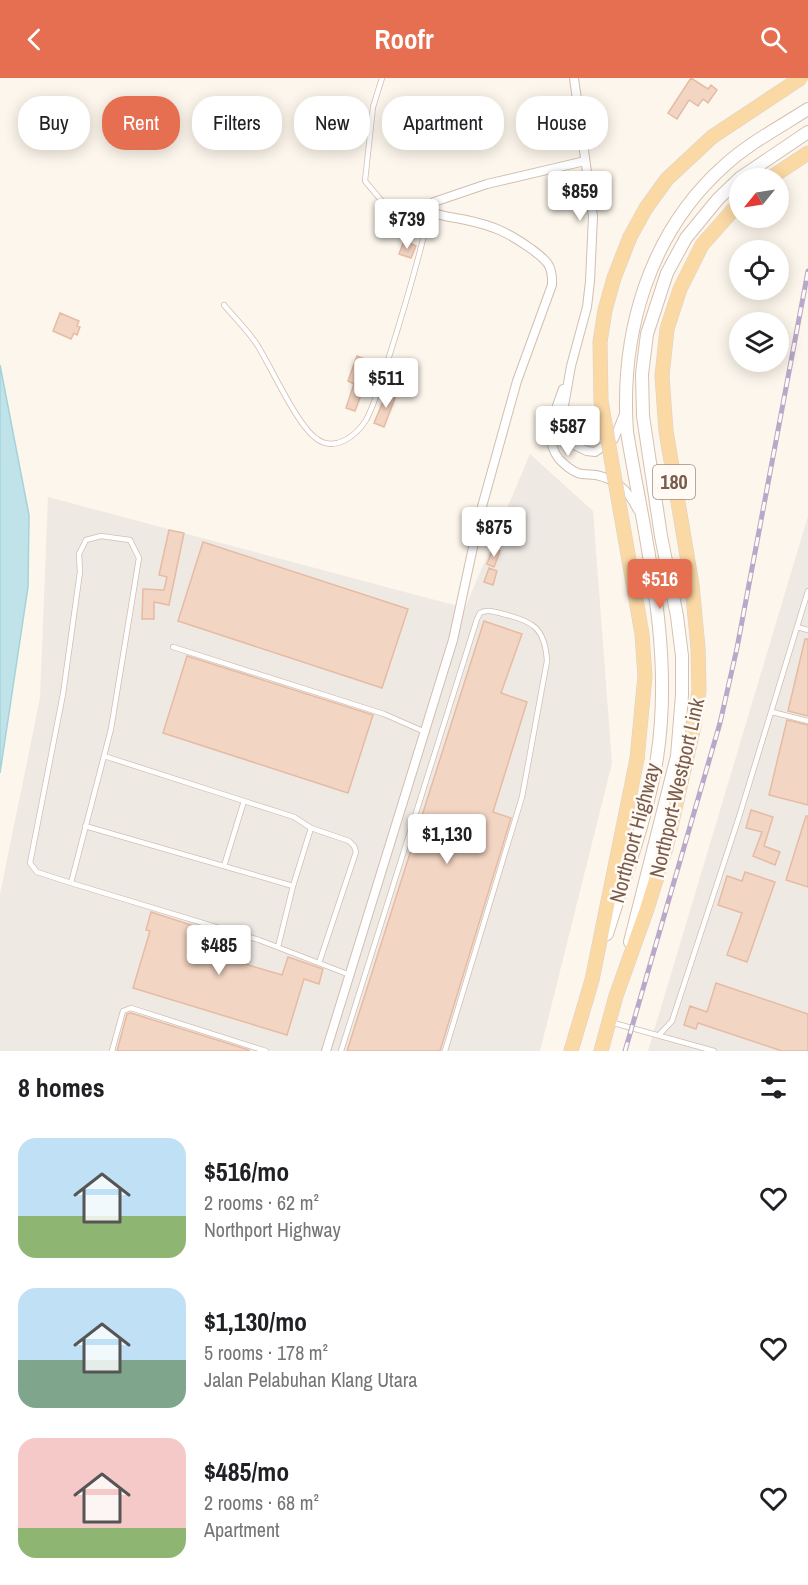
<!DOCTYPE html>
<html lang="en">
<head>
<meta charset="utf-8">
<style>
  :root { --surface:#fff; --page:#f2f2f2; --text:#202124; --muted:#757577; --accent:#e76f51 }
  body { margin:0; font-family:"Archivo Narrow",sans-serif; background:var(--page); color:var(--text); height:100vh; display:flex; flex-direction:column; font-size:22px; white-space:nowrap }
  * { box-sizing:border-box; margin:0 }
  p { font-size:20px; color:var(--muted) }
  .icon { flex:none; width:33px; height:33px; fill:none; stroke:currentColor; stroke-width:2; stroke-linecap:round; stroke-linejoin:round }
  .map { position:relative; height:973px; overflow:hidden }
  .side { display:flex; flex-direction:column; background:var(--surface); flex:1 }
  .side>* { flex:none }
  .banner { position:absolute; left:18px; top:18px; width:772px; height:54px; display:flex; gap:12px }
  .needle { width:39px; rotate:240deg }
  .controls { position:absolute; left:729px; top:90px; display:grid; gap:12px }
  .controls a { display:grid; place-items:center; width:60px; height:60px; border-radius:50%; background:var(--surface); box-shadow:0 3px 15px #0003; font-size:30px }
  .price { position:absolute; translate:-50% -51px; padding:0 14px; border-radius:6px; background:#fff; color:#222; font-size:20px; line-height:39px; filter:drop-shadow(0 2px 3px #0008) }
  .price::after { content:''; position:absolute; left:50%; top:36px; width:18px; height:14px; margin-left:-9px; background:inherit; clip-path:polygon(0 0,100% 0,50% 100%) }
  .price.current { background:var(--accent); color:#fff }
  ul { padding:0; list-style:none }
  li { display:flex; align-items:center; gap:18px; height:150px; padding:0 18px }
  li span { display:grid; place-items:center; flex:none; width:168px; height:120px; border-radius:18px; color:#555 }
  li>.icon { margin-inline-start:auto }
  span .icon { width:72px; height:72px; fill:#fffc; stroke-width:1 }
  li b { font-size:26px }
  h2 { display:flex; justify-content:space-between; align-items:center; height:72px; padding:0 18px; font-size:26px }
  .pill { padding:0 21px; border-radius:24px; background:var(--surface); box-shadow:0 3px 15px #0003; font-size:21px; line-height:54px }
  .pill.current { background:var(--accent); color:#fff }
  header { display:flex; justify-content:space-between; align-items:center; height:78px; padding:0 18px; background:var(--accent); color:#fff; font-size:27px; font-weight:800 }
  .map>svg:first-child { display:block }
  .industrial { fill:#efe9e4 }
  .water { fill:#bfe3e8; stroke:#a5d3da; stroke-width:1.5 }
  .building { fill:#f3d5c3; stroke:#e6bba3; stroke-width:1.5 }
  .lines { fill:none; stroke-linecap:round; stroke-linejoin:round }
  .lane-casing { stroke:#d1beb0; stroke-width:6 }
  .street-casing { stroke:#d1beb0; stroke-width:10 }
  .secondary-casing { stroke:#d6c0b0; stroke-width:14 }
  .primary-casing { stroke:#dad1cd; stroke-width:15 }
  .lane { stroke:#fff; stroke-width:4.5 }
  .street { stroke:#fff; stroke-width:8 }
  .secondary { stroke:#fff; stroke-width:12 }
  .primary { stroke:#fbd9a5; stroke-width:14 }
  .rail-casing { stroke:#b9a8c9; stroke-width:5 }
  .rail { stroke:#fffaf3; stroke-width:3; stroke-dasharray:9; stroke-linecap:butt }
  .primary-bridge-casing { stroke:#dad1cd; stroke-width:15; stroke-linecap:butt }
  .primary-bridge { stroke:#fbd9a5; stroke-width:14 }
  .labels { text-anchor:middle; stroke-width:5; stroke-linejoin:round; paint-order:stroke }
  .shield { fill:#fffaf3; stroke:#a28b7f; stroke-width:1.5 }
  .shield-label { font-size:20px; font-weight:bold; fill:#7a5c4d }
  .street-label { font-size:21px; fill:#7a5c4d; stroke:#fffaf3 }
</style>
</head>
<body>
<header><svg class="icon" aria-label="back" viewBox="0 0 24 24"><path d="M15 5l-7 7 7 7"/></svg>Roofr<svg class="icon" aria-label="search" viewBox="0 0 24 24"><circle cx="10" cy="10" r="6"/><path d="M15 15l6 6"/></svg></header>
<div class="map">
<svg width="808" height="973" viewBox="0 0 808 973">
  <rect width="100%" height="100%" fill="#fdf6ec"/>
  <path class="industrial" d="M530 376 593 433 612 685 540 973H0V816L40 620 48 419 465 530Z
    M808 439V973H648L808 438Z"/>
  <path class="water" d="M0 287 29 437 28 509 0 695Z"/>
  <path class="building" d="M691 0 708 11 711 7 717 12 708 25 703 21 698 28 689 22 677 41 668 35Z
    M404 163 416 168 411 180 399 176Z
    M60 235 79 243 77 248 80 249 77 257 74 255 71 261 53 253Z
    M357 278 380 287 371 312 364 309 355 333 346 330 354 306 348 303Z
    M388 312 397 315 384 349 374 345Z
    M169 452 184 455 169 527 154 524V541H142L143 511 164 512 167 499 159 497Z
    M203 464 408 531 382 610 178 543Z
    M493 470 500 473 494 489 487 486Z
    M489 490 497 493 493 507 484 504Z
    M484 543 522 556 501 615 527 624 493 734 511 740 440 973H347Z
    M805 561H808V638L788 633Z
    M187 578 373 637 348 715 163 655Z
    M787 642 808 647V727L769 717Z
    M751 732 773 739 764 768 780 774 775 787 753 778 762 754 746 750Z
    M806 738H808V809L786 802Z
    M745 794 775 804 747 884 727 877 742 835 718 827 727 798 742 803Z
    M151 834 243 864 238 884 282 897 288 879 323 891 319 906 304 901 287 957 133 910 150 853 146 852Z
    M716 905 808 936V973H782L698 945 696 951 684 947 690 928 707 934Z
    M131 935 249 972V973H117L127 936Z"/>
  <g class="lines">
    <g class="lane-casing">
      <path id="lane" d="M224 227C235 240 247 252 256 265 271 288 297 348 317 361 335 374 356 358 366 342 376 324 381 301 388 282 404 232 418 184 430 133L386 128 365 103 373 29 382 0
        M797 549 808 552
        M173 569 384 636 425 654
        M772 634 808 643
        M104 678 244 723 224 788
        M244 723 294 739 311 750 349 763 354 768 356 774 319 885
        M85 748 293 808 278 869
        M71 805 37 794 30 785 63 616 80 494 79 476 86 462 101 458 130 462 139 480 111 651 71 805 259 862 350 897
        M293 808 311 750
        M610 944 714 973
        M659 957 672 943 739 739 808 513
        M112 973 123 933 131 930 266 973
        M341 973 477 541 480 535C487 531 495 534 503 536 533 543 545 550 547 583L522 719 445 973"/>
    </g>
    <g class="street-casing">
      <path id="street" d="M574 0 593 138 590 203 587 229 571 288 562 339 567 358 576 368 587 373 595 374 614 361 624 336
        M563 311C555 334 542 359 559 381 565 387 570 392 578 395 583 397 590 396 596 397 616 401 629 413 637 431
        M326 973 453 562 481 432 517 303 552 207C553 186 546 182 530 170 507 154 494 148 466 142 453 139 441 139 430 133L434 124 487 106 585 83"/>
    </g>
    <g class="secondary-casing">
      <path id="secondary" d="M607 856C625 798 647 740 657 680 674 570 645 462 627 354 620 255 649 155 724 88 749 65 780 49 808 31
        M630 864 677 678 682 617V578L677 538 661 458 643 338 642 296 647 256 667 195 686 160 718 121 740 100 808 54"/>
    </g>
    <g class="primary-casing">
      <path id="primary" d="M770 100 808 75
        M571 973 592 902 637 681
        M601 973 616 918 647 831 666 770 694 648 699 612 698 570 692 507 666 353 662 298 667 251 680 211 702 167 740 124"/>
    </g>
    <use href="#lane" class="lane"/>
    <use href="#street" class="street"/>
    <use href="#secondary" class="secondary"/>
    <use href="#primary" class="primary"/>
    <g class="rail-casing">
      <path id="rail" d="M625 973 720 645 737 570 808 193"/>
    </g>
    <use href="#rail" class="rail"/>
    <g class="primary-bridge-casing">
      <path id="primary-bridge" d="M637 681 645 598 642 556 601 323 600 264 605 232 614 200 630 159 646 130 667 101 712 59 801 0"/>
    </g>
    <use href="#primary-bridge" class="primary-bridge"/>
  </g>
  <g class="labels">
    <rect class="shield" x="653" y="387" width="42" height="34" rx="4.5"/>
    <g class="shield-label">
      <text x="674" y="411">180</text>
    </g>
    <g class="street-label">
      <text transform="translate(677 710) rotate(-77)" y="7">Northport-Westport Link</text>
      <text transform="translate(635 755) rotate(-75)" y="7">Northport Highway</text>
    </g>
  </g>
</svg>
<div class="controls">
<a><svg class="needle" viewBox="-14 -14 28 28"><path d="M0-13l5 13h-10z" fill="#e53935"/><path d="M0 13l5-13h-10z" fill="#757577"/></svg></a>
<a><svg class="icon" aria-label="locate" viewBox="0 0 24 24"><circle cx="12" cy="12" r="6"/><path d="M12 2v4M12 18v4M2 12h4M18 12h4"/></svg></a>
<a><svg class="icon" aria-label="layers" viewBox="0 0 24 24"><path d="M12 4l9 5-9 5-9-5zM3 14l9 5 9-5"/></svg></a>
</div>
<b class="price" style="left:580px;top:144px">$859</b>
<b class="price" style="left:407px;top:172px">$739</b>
<b class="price" style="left:386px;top:331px">$511</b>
<b class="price" style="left:568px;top:379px">$587</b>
<b class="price" style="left:494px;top:480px">$875</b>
<b class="price current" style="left:660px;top:532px">$516</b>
<b class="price" style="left:447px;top:787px">$1,130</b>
<b class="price" style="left:219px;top:898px">$485</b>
<div class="banner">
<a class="pill">Buy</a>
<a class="pill current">Rent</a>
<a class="pill">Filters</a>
<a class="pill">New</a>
<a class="pill">Apartment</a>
<a class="pill">House</a>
</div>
</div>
<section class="side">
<h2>8 homes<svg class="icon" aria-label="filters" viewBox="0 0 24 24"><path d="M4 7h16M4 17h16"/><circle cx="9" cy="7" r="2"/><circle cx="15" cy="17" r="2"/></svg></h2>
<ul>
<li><span style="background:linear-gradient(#bfe0f5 65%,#8fb573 0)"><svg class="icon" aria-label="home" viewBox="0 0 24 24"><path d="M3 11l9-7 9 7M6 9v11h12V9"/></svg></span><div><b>$516/mo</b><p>2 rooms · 62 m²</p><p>Northport Highway</p></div><svg class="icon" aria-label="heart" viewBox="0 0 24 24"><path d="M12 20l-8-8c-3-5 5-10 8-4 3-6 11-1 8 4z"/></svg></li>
<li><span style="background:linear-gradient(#bfe0f5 60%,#7fa58c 0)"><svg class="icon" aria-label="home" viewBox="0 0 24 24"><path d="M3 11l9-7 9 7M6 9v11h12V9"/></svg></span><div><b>$1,130/mo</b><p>5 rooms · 178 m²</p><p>Jalan Pelabuhan Klang Utara</p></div><svg class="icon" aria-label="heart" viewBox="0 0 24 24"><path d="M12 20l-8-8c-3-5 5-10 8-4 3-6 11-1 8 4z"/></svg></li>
<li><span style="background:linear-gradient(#f6c9c9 75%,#8fb573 0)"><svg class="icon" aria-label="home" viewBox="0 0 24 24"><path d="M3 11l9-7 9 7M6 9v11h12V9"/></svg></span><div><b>$485/mo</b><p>2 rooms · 68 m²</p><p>Apartment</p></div><svg class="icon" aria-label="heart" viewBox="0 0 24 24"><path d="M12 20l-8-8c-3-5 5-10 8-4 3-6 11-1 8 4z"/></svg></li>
</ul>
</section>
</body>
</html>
